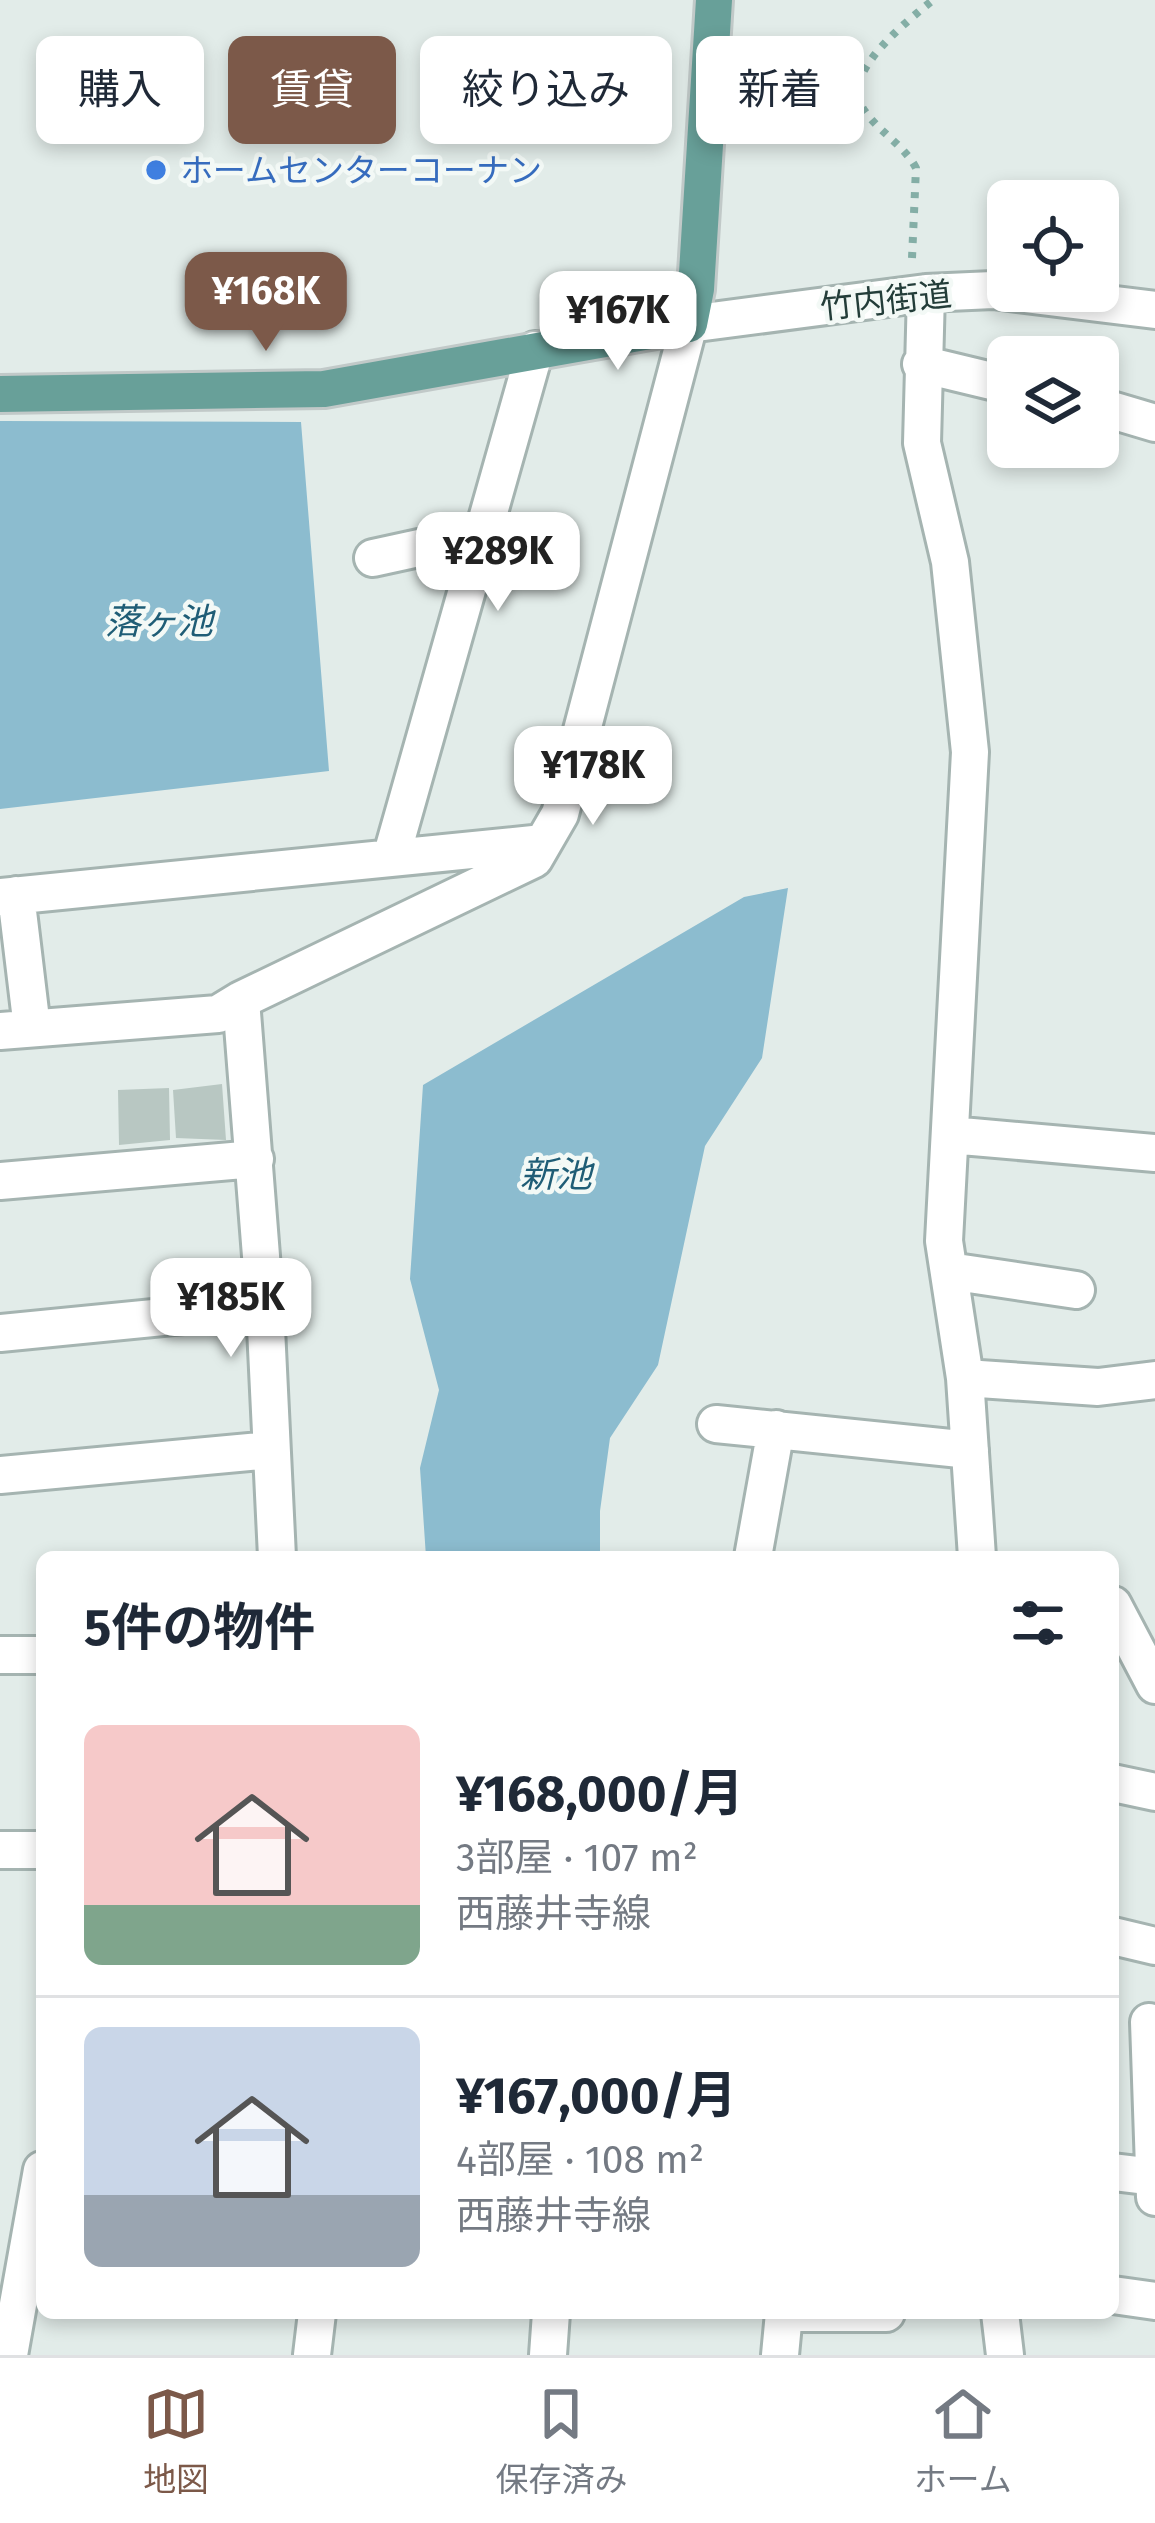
<!DOCTYPE html>
<html lang="ja">
<head>
<meta charset="utf-8">
<style>
  :root { --surface:#fff; --page:#f6f6f7; --text:#1f2937; --muted:#747a83; --line:#e0e1e3; --accent:#7c5949 }
  body { margin:0; font-family:"Fira Sans","Noto Sans JP",sans-serif; background:var(--page); color:var(--text); height:100vh; display:flex; flex-direction:column; font-size:45px; white-space:nowrap }
  * { box-sizing:border-box; margin:0 }
  p { font-size:39px; color:var(--muted) }
  .icon { flex:none; width:66px; height:66px; fill:none; stroke:currentColor; stroke-width:2; stroke-linecap:round; stroke-linejoin:round }
  .map { position:relative; flex:1; overflow:hidden }
  .details { position:absolute; left:36px; top:1551px; width:1083px; height:768px; display:flex; flex-direction:column; background:var(--surface); border-radius:18px; box-shadow:0 6px 18px #0003 }
  .details>* { flex:none }
  .guide { position:absolute; left:36px; top:36px; width:1083px; height:108px; display:flex; gap:24px }
  .tools { position:absolute; left:987px; top:180px; display:grid; gap:24px }
  .tools a { display:grid; place-items:center; width:132px; height:132px; border-radius:18px; background:var(--surface); box-shadow:0 6px 18px #0003; font-size:60px }
  .price { position:absolute; translate:-50% -102px; padding:0 27px; border-radius:24px; background:#fff; color:#222; font-size:39px; line-height:78px; filter:drop-shadow(0 3px 6px #0008) }
  .price::after { content:''; position:absolute; left:50%; top:72px; width:36px; height:27px; margin-left:-18px; background:inherit; clip-path:polygon(0 0,100% 0,50% 100%) }
  .price.current { background:var(--accent); color:#fff }
  ul { padding:0; list-style:none }
  li { display:flex; align-items:center; gap:36px; height:300px; padding:0 48px }
  li+li { border-top:3px solid var(--line) }
  li span { display:grid; place-items:center; flex:none; width:336px; height:240px; border-radius:18px; color:#555 }
  li>.icon { margin-inline-start:auto }
  span .icon { width:144px; height:144px; fill:#fffc; stroke-width:1 }
  li b { font-size:51px }
  h2 { display:flex; justify-content:space-between; align-items:center; height:144px; padding:0 48px; font-size:51px }
  .chip { padding:0 42px; border-radius:18px; background:var(--surface); box-shadow:0 6px 18px #0003; font-size:42px; line-height:108px }
  .chip.current { background:var(--accent); color:#fff }
  .dock { display:flex; justify-content:space-around; align-items:center; height:168px; border-top:3px solid var(--line); background:var(--surface); font-size:33px; color:var(--muted) }
  .dock a { display:grid; justify-items:center; gap:6px }
  .dock .current { color:var(--accent) }
  .map>svg:first-child { display:block }
  .water { fill:#8cbccf }
  .building { fill:#b8c7c2 }
  .lines { fill:none; stroke-linecap:round; stroke-linejoin:round }
  .minor-casing { stroke:#a5b4b1; stroke-width:42 }
  .major-casing { stroke:#c1c9c8; stroke-width:42 }
  .path { stroke:#84aea6; stroke-width:8; stroke-dasharray:6 9; stroke-linecap:butt }
  .minor { stroke:#fff; stroke-width:36 }
  .major { stroke:#68a099; stroke-width:36 }
  .shop-dot { fill:#3f7fe0; stroke:#f3f9f6; stroke-width:4.5 }
  .labels { text-anchor:middle; stroke-width:9; stroke-linejoin:round; paint-order:stroke }
  .shop-label { font-size:33px; fill:#366cbe; stroke:#f3f9f6; text-anchor:start }
  .street-label { font-size:33px; fill:#233d39; stroke:#f3f9f6 }
  .water-label { font-size:36px; font-style:italic; fill:#1f5d76; stroke:#f3f9f6 }
</style>
</head>
<body>
<div class="map">
<svg width="1155" height="2355" viewBox="0 0 1155 2355">
  <rect width="100%" height="100%" fill="#e2ece9"/>
  <path class="water" d="M0 421 301 422 329 771 0 809Z
    M788 888 762 1058 705 1146 658 1365 610 1438 600 1511V1557H426L420 1468 439 1390 410 1279 423 1085 744 897Z"/>
  <path class="building" d="M222 1084 226 1140 176 1138 173 1090Z
    M169 1088 170 1140 119 1145 118 1090Z"/>
  <g class="lines">
    <g class="minor-casing">
      <path id="minor" d="M926 293 922 443 950 562 970 752 944 1241 965 1378
        M921 364 1008 385
        M1098 406 1155 423
        M373 558 483 534
        M391 858 535 350
        M16 895 32 1028
        M0 897 543 843
        M0 1031 218 1014 241 1000
        M950 1135 1155 1153
        M0 1181 255 1159
        M949 1271 1076 1290
        M0 1333 265 1307
        M716 1424 970 1450
        M0 1475 271 1450
        M277 1557 265 1307 241 1000 534 859 560 814 689 324 926 293 993 290 1155 310
        M753 1557 776 1429
        M977 1557 965 1378 1098 1387 1155 1380
        M1113 1605 1155 1685
        M0 1655H42
        M1113 1783 1155 1792
        M0 1850H42
        M1113 1936 1155 1946
        M1149 2022 1155 2197
        M1113 2172 1154 2177
        M1113 2295 1155 2301
        M802 2313H886
        M1000 2313 1005 2355
        M9 2355 42 2170
        M312 2355 317 2313
        M548 2355 551 2313
        M780 2355 784 2313"/>
    </g>
    <g class="major-casing">
      <path id="major" d="M0 394 324 389 689 324 696 289 714 0"/>
    </g>
    <path class="path" d="M912 258 916 168C903 143 872 128 860 103 844 70 911 18 933 0"/>
    <use href="#minor" class="minor"/>
    <use href="#major" class="major"/>
  </g>
  <circle class="shop-dot" cx="156" cy="170" r="12"/>
  <g class="labels">
    <g class="shop-label">
      <text x="180" y="182">ホームセンターコーナン</text>
    </g>
    <g class="street-label">
      <text transform="translate(886 300) rotate(-6)" y="12">竹内街道</text>
    </g>
    <g class="water-label">
      <text x="159" y="634">落ヶ池</text>
      <text x="556" y="1187">新池</text>
    </g>
  </g>
</svg>
<div class="tools">
<a><svg class="icon" aria-label="locate" viewBox="0 0 24 24"><circle cx="12" cy="12" r="6"/><path d="M12 2v4M12 18v4M2 12h4M18 12h4"/></svg></a>
<a><svg class="icon" aria-label="layers" viewBox="0 0 24 24"><path d="M12 4l9 5-9 5-9-5zM3 14l9 5 9-5"/></svg></a>
</div>
<b class="price current" style="left:266px;top:354px">¥168K</b>
<b class="price" style="left:618px;top:373px">¥167K</b>
<b class="price" style="left:498px;top:614px">¥289K</b>
<b class="price" style="left:593px;top:828px">¥178K</b>
<b class="price" style="left:231px;top:1360px">¥185K</b>
<div class="guide">
<a class="chip">購入</a>
<a class="chip current">賃貸</a>
<a class="chip">絞り込み</a>
<a class="chip">新着</a>
</div>
<section class="details">
<h2>5件の物件<svg class="icon" aria-label="filters" viewBox="0 0 24 24"><path d="M4 7h16M4 17h16"/><circle cx="9" cy="7" r="2"/><circle cx="15" cy="17" r="2"/></svg></h2>
<ul>
<li><span style="background:linear-gradient(#f6c9c9 75%,#7fa58c 0)"><svg class="icon" aria-label="home" viewBox="0 0 24 24"><path d="M3 11l9-7 9 7M6 9v11h12V9"/></svg></span><div><b>¥168,000/月</b><p>3部屋 · 107 m²</p><p>西藤井寺線</p></div></li>
<li><span style="background:linear-gradient(#c9d6e8 70%,#9aa5b1 0)"><svg class="icon" aria-label="home" viewBox="0 0 24 24"><path d="M3 11l9-7 9 7M6 9v11h12V9"/></svg></span><div><b>¥167,000/月</b><p>4部屋 · 108 m²</p><p>西藤井寺線</p></div></li>
</ul>
</section>
</div>
<nav class="dock">
<a class="current"><svg class="icon" aria-label="map" viewBox="0 0 24 24"><path d="M3 6l6-2 6 2 6-2v14l-6 2-6-2-6 2zM9 4v14M15 6v14"/></svg>地図</a>
<a><svg class="icon" aria-label="saved" viewBox="0 0 24 24"><path d="M7 4h10v16l-5-4-5 4z"/></svg>保存済み</a>
<a><svg class="icon" aria-label="home" viewBox="0 0 24 24"><path d="M3 11l9-7 9 7M6 9v11h12V9"/></svg>ホーム</a>
</nav>
</body>
</html>
